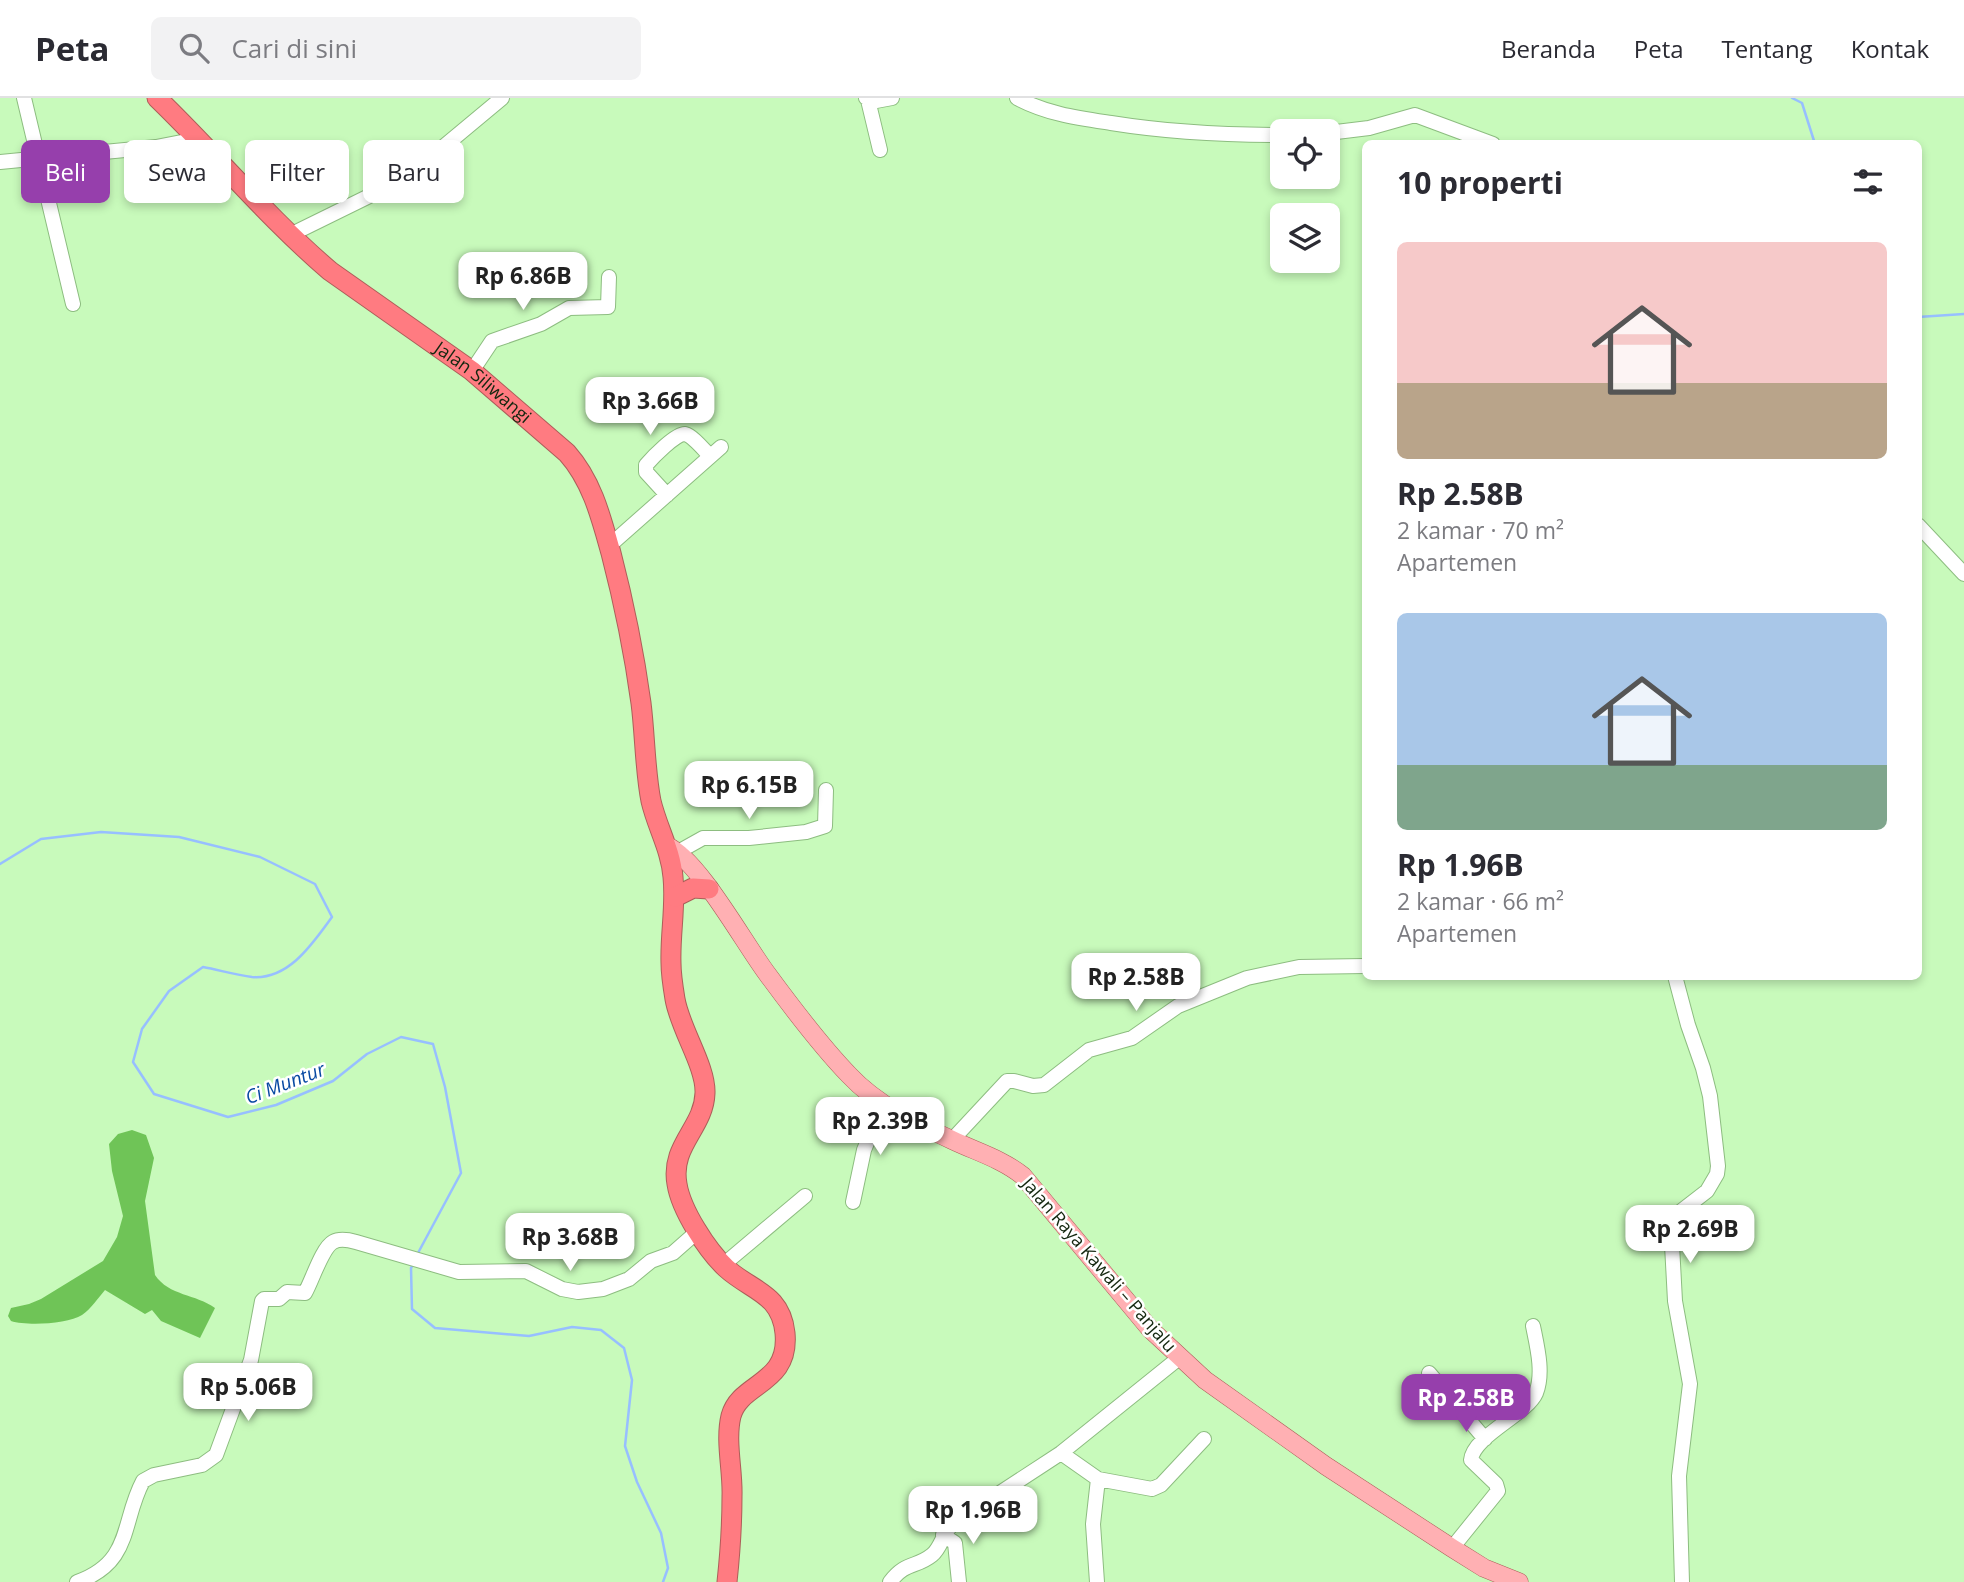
<!DOCTYPE html>
<html lang="id">
<head>
<meta charset="utf-8">
<style>
  :root { --surface:#fff; --page:#f2f2f3; --text:#2b2b33; --muted:#7c7c81; --line:#e1e1e2; --accent:#963fac }
  body { margin:0; font-family:"Open Sans",sans-serif; background:var(--page); color:var(--text); height:100vh; display:flex; flex-direction:column; font-size:26px; white-space:nowrap }
  * { box-sizing:border-box; margin:0 }
  p { font-size:23px; color:var(--muted) }
  .icon { flex:none; width:38px; height:38px; fill:none; stroke:currentColor; stroke-width:2; stroke-linecap:round; stroke-linejoin:round }
  .map { position:relative; flex:1; overflow:hidden }
  .drawer { position:absolute; left:1362px; top:42px; width:560px; height:840px; display:flex; flex-direction:column; background:var(--surface); border-radius:10px; box-shadow:0 4px 10px #0003 }
  .drawer>* { flex:none }
  .top-card { position:absolute; left:21px; top:42px; width:665px; height:63px; display:flex; gap:14px }
  .buttons { position:absolute; left:1270px; top:21px; display:grid; gap:14px }
  .buttons a { display:grid; place-items:center; width:70px; height:70px; border-radius:10px; background:var(--surface); box-shadow:0 4px 10px #0003; font-size:35px }
  .price { position:absolute; translate:-50% -60px; padding:0 16px; border-radius:14px; background:#fff; color:#222; font-size:23px; line-height:46px; filter:drop-shadow(0 2px 4px #0008) }
  .price::after { content:''; position:absolute; left:50%; top:42px; width:21px; height:16px; margin-left:-10px; background:inherit; clip-path:polygon(0 0,100% 0,50% 100%) }
  .price.current { background:var(--accent); color:#fff }
  ul { padding:0; list-style:none }
  li { display:grid; align-content:center; gap:14px; height:371px; padding:0 35px }
  li span { display:grid; place-items:center; height:217px; border-radius:10px; color:#555 }
  li>.icon { margin-inline-start:auto }
  span .icon { width:126px; height:126px; fill:#fffc; stroke-width:1 }
  li b { font-size:30px }
  h2 { display:flex; justify-content:space-between; align-items:center; height:84px; padding:0 35px; font-size:30px }
  .pill { padding:0 24px; border-radius:10px; background:var(--surface); box-shadow:0 4px 10px #0003; font-size:24px; line-height:63px }
  .pill.current { background:var(--accent); color:#fff }
  header { display:flex; align-items:center; gap:42px; box-sizing:border-box; height:98px; padding:0 35px; background:var(--surface); border-bottom:2px solid var(--line) }
  header strong { font-size:33px }
  nav { display:flex; gap:38px; margin-inline-start:auto; font-size:24px }
  .search { width:490px; height:63px; background:var(--page); display:flex; align-items:center; gap:18px; box-sizing:border-box; padding:0 24px; border-radius:10px; color:var(--muted); font-size:26px }
  .map>svg:first-child { display:block }
  .forest { fill:#6fc457 }
  .lines { fill:none; stroke-linecap:round; stroke-linejoin:round }
  .stream { stroke:#97bfff; stroke-width:2.5 }
  .minor-casing { stroke:#8dbd80; stroke-width:16 }
  .major-casing { stroke:#ad5e59; stroke-width:19 }
  .highway-casing { stroke:#ad5e59; stroke-width:21 }
  .minor { stroke:#fff; stroke-width:14 }
  .major { stroke:#ffb0b3; stroke-width:18 }
  .highway { stroke:#ff7b81; stroke-width:19 }
  .labels { text-anchor:middle; stroke-width:5; stroke-linejoin:round; paint-order:stroke }
  .street-label { font-size:18px; fill:#14270f; stroke:#fff }
  .water-label { font-size:19px; font-style:italic; fill:#0748a2; stroke:#fff }
</style>
</head>
<body>
<header>
<strong>Peta</strong>
<div class="search"><svg class="icon" aria-label="search" viewBox="0 0 24 24"><circle cx="10" cy="10" r="6"/><path d="M15 15l6 6"/></svg>Cari di sini</div>
<nav><a>Beranda</a><a>Peta</a><a>Tentang</a><a>Kontak</a></nav>
</header>
<div class="map">
<svg width="1964" height="1484" viewBox="0 0 1964 1484">
  <rect width="100%" height="100%" fill="#c8fabb"/>
  <path class="forest" d="M132 1032 146 1037 154 1060 145 1103 155 1177C169 1198 196 1196 215 1210L200 1240 161 1223 152 1212 145 1216 105 1192C98 1200 91 1211 82 1217 68 1226 27 1228 11 1223L8 1218 11 1210 29 1206 41 1201 103 1163 117 1139 123 1118 112 1073 109 1046 118 1036Z"/>
  <g class="lines">
    <path class="stream" d="M1792 0 1802 5 1815 46
      M1918 219 1964 216
      M0 766 41 741 101 734 179 739 260 759 315 786 332 819C313 845 289 882 252 879 236 877 219 872 203 869L169 893 142 931 133 964 154 996 228 1019 276 1007 333 983 367 956 401 939 433 946 445 989 461 1075 418 1155
      M414 1165 411 1170 412 1211 435 1230 529 1238 572 1229 601 1232 624 1250 632 1282 625 1348 637 1384 661 1435 668 1470 663 1484"/>
    <g class="minor-casing">
      <path id="minor" d="M24 0 73 206
        M866 0 876 3 892 0
        M1017 0C1047 16 1078 20 1111 25 1167 34 1225 37 1283 37
        M868 2 880 52
        M1328 35 1369 30 1415 17 1493 46
        M0 64 156 49 197 41
        M290 137 406 80 502 0
        M472 273 492 243 541 226 569 210 608 209 609 179
        M667 397 646 374V367C652 360 676 335 685 336 693 338 704 352 710 358
        M1918 427 1964 476
        M609 448 721 349
        M678 754 703 740H749L806 734 825 728 826 692
        M1675 878 1688 927 1703 970 1710 998 1718 1068 1717 1076 1707 1093 1676 1117 1671 1128 1675 1203 1690 1286 1679 1378 1682 1484
        M952 1042 1007 983H1014L1033 988 1044 987 1089 952 1132 940 1178 908 1247 880 1299 869 1365 868
        M853 1104 864 1052 883 1006
        M723 1167 805 1098
        M1429 1275 1485 1341
        M1061 1355 1098 1381 1152 1391 1161 1387 1204 1341
        M943 1437 955 1445 959 1484
        M1452 1450 1498 1393 1496 1386 1471 1362C1473 1338 1527 1316 1536 1295 1544 1275 1537 1248 1533 1228
        M77 1484C133 1464 121 1424 143 1383L154 1377 202 1367 216 1357 251 1262 262 1203 264 1201H279L287 1194 305 1195C312 1183 322 1150 333 1144 340 1140 349 1142 356 1144L459 1174 526 1173 562 1191 578 1194 603 1191 629 1181 651 1163 673 1155 698 1133
        M890 1484C906 1463 916 1470 932 1457 942 1449 943 1433 954 1425L1061 1355 1179 1260
        M1097 1484 1093 1426 1098 1381"/>
    </g>
    <g class="major-casing">
      <path id="major" d="M667 748C699 762 745 847 768 877 793 911 820 947 849 977 877 1007 915 1025 952 1042 977 1054 1002 1061 1023 1078L1150 1231 1205 1282 1326 1368 1452 1450 1484 1470 1519 1484"/>
    </g>
    <g class="highway-casing">
      <g id="highway">
        <path id="s1" d="M157 0C216 57 268 120 330 173L472 273 567 355C592 383 601 419 611 455 624 505 634 554 641 605 645 636 645 673 651 703 657 729 671 752 673 779 676 808 670 836 671 865 671 877 673 889 675 901 680 931 706 968 705 995 704 1030 670 1047 677 1086 681 1112 707 1152 726 1170 751 1193 781 1195 785 1235 790 1287 740 1284 731 1318 725 1343 733 1373 732 1398 732 1427 730 1456 727 1484"/>
        <path d="M675 799 693 790 709 791"/>
      </g>
    </g>
    <use href="#minor" class="minor"/>
    <use href="#major" class="major"/>
    <use href="#highway" class="highway"/>
  </g>
  <g class="labels">
    <g class="street-label">
      <text dy="6" stroke="none"><textPath href="#s1" startOffset="434">Jalan Siliwangi</textPath></text>
      <text transform="translate(1099 1167) rotate(49)" y="6">Jalan Raya Kawali – Panjalu</text>
    </g>
    <g class="water-label">
      <text transform="translate(285 985) rotate(-21)" y="7">Ci Muntur</text>
    </g>
  </g>
</svg>
<div class="buttons">
<a><svg class="icon" aria-label="locate" viewBox="0 0 24 24"><circle cx="12" cy="12" r="6"/><path d="M12 2v4M12 18v4M2 12h4M18 12h4"/></svg></a>
<a><svg class="icon" aria-label="layers" viewBox="0 0 24 24"><path d="M12 4l9 5-9 5-9-5zM3 14l9 5 9-5"/></svg></a>
</div>
<b class="price" style="left:523px;top:214px">Rp 6.86B</b>
<b class="price" style="left:650px;top:339px">Rp 3.66B</b>
<b class="price" style="left:749px;top:723px">Rp 6.15B</b>
<b class="price" style="left:1136px;top:915px">Rp 2.58B</b>
<b class="price" style="left:880px;top:1059px">Rp 2.39B</b>
<b class="price" style="left:1690px;top:1167px">Rp 2.69B</b>
<b class="price" style="left:570px;top:1175px">Rp 3.68B</b>
<b class="price" style="left:248px;top:1325px">Rp 5.06B</b>
<b class="price current" style="left:1466px;top:1336px">Rp 2.58B</b>
<b class="price" style="left:973px;top:1448px">Rp 1.96B</b>
<div class="top-card">
<a class="pill current">Beli</a>
<a class="pill">Sewa</a>
<a class="pill">Filter</a>
<a class="pill">Baru</a>
</div>
<section class="drawer">
<h2>10 properti<svg class="icon" aria-label="filters" viewBox="0 0 24 24"><path d="M4 7h16M4 17h16"/><circle cx="9" cy="7" r="2"/><circle cx="15" cy="17" r="2"/></svg></h2>
<ul>
<li><span style="background:linear-gradient(#f6c9c9 65%,#b9a48a 0)"><svg class="icon" aria-label="home" viewBox="0 0 24 24"><path d="M3 11l9-7 9 7M6 9v11h12V9"/></svg></span><div><b>Rp 2.58B</b><p>2 kamar · 70 m²</p><p>Apartemen</p></div></li>
<li><span style="background:linear-gradient(#a9c7e8 70%,#7fa58c 0)"><svg class="icon" aria-label="home" viewBox="0 0 24 24"><path d="M3 11l9-7 9 7M6 9v11h12V9"/></svg></span><div><b>Rp 1.96B</b><p>2 kamar · 66 m²</p><p>Apartemen</p></div></li>
</ul>
</section>
</div>
</body>
</html>
